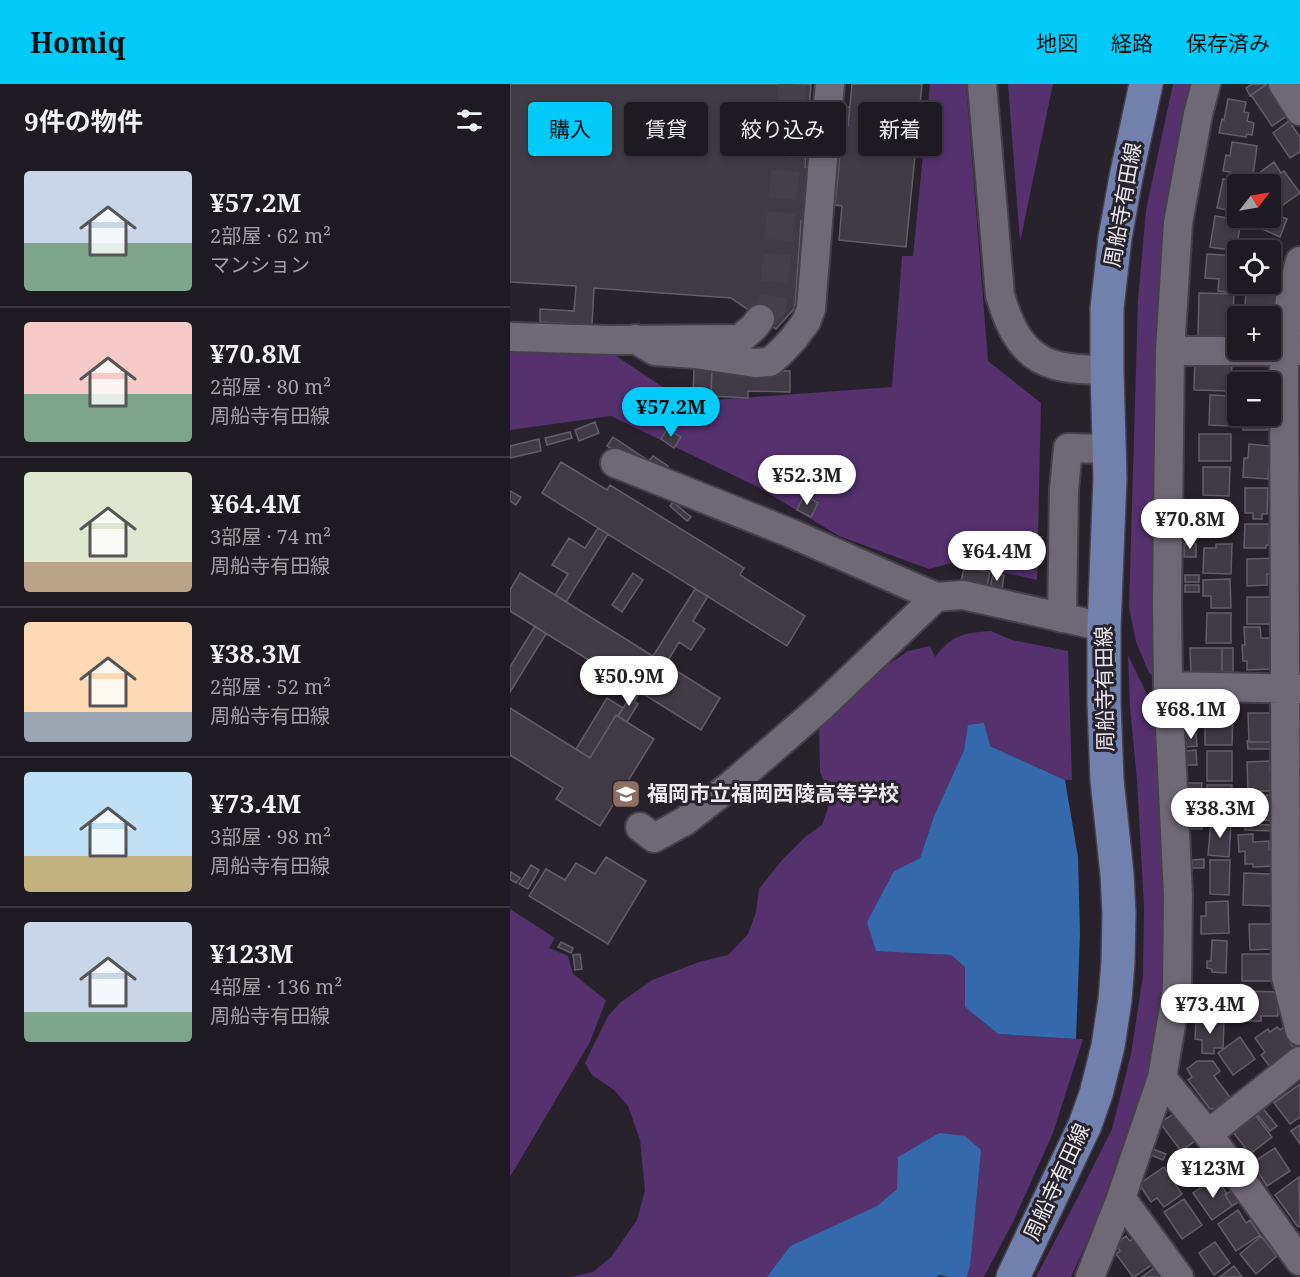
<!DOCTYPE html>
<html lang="ja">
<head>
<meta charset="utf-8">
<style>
  :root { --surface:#1e1a21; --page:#2b272e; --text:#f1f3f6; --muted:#a1a1a5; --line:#3c383f; --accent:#02cbf9 }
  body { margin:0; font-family:"Noto Serif","Noto Sans JP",serif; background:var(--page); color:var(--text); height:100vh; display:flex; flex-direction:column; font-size:22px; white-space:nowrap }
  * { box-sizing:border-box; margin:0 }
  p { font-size:20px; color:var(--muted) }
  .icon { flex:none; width:33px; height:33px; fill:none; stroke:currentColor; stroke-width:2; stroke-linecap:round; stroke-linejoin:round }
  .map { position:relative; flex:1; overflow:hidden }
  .sheet { display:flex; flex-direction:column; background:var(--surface); width:510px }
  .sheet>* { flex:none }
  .hud { position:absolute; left:18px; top:18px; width:570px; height:54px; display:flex; gap:12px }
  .needle { width:39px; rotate:59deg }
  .controls { position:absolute; left:717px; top:90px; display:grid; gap:12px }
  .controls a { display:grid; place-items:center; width:54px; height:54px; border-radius:6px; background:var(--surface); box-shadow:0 3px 9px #0003,0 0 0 2px var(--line); font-size:30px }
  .price { position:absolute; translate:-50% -51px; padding:0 14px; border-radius:21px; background:#fff; color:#222; font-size:20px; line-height:39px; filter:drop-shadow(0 2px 3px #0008) }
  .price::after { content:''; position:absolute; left:50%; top:36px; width:18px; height:14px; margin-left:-9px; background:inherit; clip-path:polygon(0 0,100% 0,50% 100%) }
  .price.selected { background:var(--accent); color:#111 }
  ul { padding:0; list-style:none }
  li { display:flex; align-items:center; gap:18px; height:150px; padding:0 24px }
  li+li { border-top:2px solid var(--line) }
  li span { display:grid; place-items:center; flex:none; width:168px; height:120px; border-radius:6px; color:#555 }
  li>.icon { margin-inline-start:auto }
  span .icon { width:72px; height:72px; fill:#fffc; stroke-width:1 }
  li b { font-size:26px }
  h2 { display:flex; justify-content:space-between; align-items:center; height:72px; padding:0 24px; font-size:26px }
  .chip { padding:0 21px; border-radius:6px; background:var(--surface); box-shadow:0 3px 9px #0003,0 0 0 2px var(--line); font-size:21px; line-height:54px }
  .chip.selected { background:var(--accent); color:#111 }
  header { display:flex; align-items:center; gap:36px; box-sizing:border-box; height:84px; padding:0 30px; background:var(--accent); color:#111 }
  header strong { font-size:28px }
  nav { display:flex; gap:33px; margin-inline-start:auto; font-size:21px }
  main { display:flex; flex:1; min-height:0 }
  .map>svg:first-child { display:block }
  .green { fill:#55316e }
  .water { fill:#3469ab }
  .building { fill:#413b46; stroke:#635d69; stroke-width:1.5 }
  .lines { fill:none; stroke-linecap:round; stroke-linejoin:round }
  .minor-tunnel { stroke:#454049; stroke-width:28; stroke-dasharray:28 14; stroke-linecap:butt }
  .minor-casing { stroke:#454049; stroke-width:32 }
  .major-casing { stroke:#454049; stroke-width:36 }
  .minor { stroke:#6f6875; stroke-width:28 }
  .major { stroke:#7180ac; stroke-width:33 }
  .labels { text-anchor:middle; stroke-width:6; stroke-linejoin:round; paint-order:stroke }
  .street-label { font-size:21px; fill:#ebe8ef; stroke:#28222c }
  .poi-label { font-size:21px; font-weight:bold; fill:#ebe8ef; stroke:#28222c; text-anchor:start }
</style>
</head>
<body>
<header>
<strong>Homiq</strong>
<nav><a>地図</a><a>経路</a><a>保存済み</a></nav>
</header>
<main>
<section class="sheet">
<h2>9件の物件<svg class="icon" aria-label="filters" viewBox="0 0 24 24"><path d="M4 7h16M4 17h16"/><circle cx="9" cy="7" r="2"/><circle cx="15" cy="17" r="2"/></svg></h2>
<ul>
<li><span style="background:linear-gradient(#c9d6e8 60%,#7fa58c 0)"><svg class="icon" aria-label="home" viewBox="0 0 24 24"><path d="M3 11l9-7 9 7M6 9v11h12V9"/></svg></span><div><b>¥57.2M</b><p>2部屋 · 62 m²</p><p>マンション</p></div></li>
<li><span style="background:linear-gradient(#f6c9c9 60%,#7fa58c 0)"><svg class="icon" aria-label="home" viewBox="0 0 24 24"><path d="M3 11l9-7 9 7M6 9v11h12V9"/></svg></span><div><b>¥70.8M</b><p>2部屋 · 80 m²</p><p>周船寺有田線</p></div></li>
<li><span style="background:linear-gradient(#dfe7d0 75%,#b9a48a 0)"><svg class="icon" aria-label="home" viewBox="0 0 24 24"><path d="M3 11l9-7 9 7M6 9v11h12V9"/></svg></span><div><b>¥64.4M</b><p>3部屋 · 74 m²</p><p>周船寺有田線</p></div></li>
<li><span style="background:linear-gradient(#ffd9b3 75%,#9aa5b1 0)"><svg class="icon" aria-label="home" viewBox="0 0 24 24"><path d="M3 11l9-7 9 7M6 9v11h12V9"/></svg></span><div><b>¥38.3M</b><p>2部屋 · 52 m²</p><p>周船寺有田線</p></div></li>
<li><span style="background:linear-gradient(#bfe0f5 70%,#c2b280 0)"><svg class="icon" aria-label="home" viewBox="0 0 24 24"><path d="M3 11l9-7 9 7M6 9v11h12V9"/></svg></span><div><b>¥73.4M</b><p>3部屋 · 98 m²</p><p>周船寺有田線</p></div></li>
<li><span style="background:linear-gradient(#c9d6e8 75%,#7fa58c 0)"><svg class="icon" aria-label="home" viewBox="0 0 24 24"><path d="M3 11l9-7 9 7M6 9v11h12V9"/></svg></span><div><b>¥123M</b><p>4部屋 · 136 m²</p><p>周船寺有田線</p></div></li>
</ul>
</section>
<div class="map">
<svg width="790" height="1193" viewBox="0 0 790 1193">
  <rect width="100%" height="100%" fill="#28222c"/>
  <path class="green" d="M420 0H456L478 277 531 319 527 496 446 478 419 485 329 452 250 404 101 332 0 346V262L93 263 175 318 382 303 392 172H403Z
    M498 0H543L510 158Z
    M663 0H687L651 598 639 589 626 558 619 523 628 216 636 126Z
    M481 547 502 556 558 567 562 696H555L480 662 459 641 454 666 424 732 410 774 384 787 366 866 441 871 455 883V923L488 950 566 955H573L543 1049 503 1138 474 1193H457L460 1182 387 1105 368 1122 280 1162 257 1193H60L83 1188 101 1173 127 1136 135 1106 130 1056 118 1022 104 1006 82 991 75 979 98 932 111 918 142 896 189 878 218 871 238 850 246 828 249 805 272 776 295 753 312 741 321 715 310 688 309 640 344 604 398 567 420 562 425 573C444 550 453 549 481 547Z
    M618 571 645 627 656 816 653 907 642 983 618 1059 593 1122 561 1193H526L569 1111 602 1045 621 970 633 892 634 823 627 697 620 623Z
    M0 825 45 854 39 864 58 872 63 890 96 916 80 958 0 1093Z"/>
  <path class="water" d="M474 639 480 662 555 696 568 773 570 850 566 955 488 950 455 923V883L441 871 366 867 357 838 384 787 410 774 424 732 454 666 458 641Z
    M429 1049 455 1052 471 1066 460 1182 457 1193H438L429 1191 427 1193H257L280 1162 367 1122 387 1105 388 1073Z"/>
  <path class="building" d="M0 0H301L295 83H305L300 138 291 137 285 224 266 245 221 214 84 204 82 241 30 238V225L64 227 66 202 0 198Z
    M342 0H412L396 163 329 156 332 122 325 121 333 41 338 42Z
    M742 0H757L740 12 736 4Z
    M757 0H762L778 31 762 42 741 11Z
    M718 15 736 18 734 28 739 29 737 37 744 39 742 51 737 50 736 53 709 49 712 35 714 36Z
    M300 19 340 23 338 38 298 35Z
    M779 37 790 53V68L780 74 763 49Z
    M722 58 747 62 743 92 713 87 716 71 720 72Z
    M764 78 771 89 774 87 790 109 770 123 764 115 760 118V100H753L755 99 748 90Z
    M713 95 741 100H728V128L707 124Z
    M760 128 777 135 770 153 741 140 744 134H760Z
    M705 132 731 136 726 167 700 163Z
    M760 169H771V178H774V185L770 184V194L760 193Z
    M697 170 727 172 724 209 708 207 709 195 695 194Z
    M689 209 724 210 722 253 688 252Z
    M736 210 771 212 767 237H760V232H734Z
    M685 273 722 274 721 307 684 306Z
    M184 284H202L201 312H183Z
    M202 284 280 287V308L238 307V314L201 312Z
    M700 311 721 312 720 342 699 341Z
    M733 332H760L764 343H758V346H733Z
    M85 338 89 349 69 357 65 346Z
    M157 345 171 353 164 364 151 355Z
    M60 348 62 354 37 361 35 354Z
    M689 350H721V377H689Z
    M103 353 139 377 143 372 158 382 152 391 133 385 97 362Z
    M29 355 31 367 0 374V362Z
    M739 360 769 363 767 385 759 384 758 395 733 393 734 374H738Z
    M51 378 97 406 100 401 234 484 230 491 295 532 277 562 32 409Z
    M693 383H720L719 412 693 411Z
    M735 404H758L757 430H752V435H743V429H735Z
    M0 407 11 413 6 421 0 417Z
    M294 411 308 419 301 433 287 426Z
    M163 418 181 433 177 437 160 422Z
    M690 418H720V447H683V423L690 422Z
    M735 440H760L759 461H756V464H734Z
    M88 444 98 450 56 518 45 511 58 490 42 481 59 454 75 464Z
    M674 460H686V473H674Z
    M706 460H722L721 490 693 489 694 464H706Z
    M766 474V490H757V501L737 502V475Z
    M454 483 480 488 477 503 451 498Z
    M10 489 210 614 191 646 0 527V506Z
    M123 489 133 496 112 528 102 521Z
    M483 489 494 491 492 506 480 504Z
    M675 491H689V498H675Z
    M720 495 721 524H701V512H693V496Z
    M675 501H689V508H675Z
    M185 505 198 512 183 537 195 545 181 566 169 558 156 580 143 572Z
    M737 513H768L764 540H737Z
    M697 529H721V559H696Z
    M25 542 36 550 0 608V583Z
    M734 543H750L751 554H766L763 585 737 586V577H733L732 561H735Z
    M680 564H712V588L694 589V591L681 592Z
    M712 564H723V588H712Z
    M125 605 130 608 124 618 128 620 117 638 108 632Z
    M97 614 113 624 108 632 106 631 80 674 66 665Z
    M0 624 80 674 106 631 144 655 90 742 46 715 53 704 0 671Z
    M695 628 723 629 722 661H695Z
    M738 629H763V658H739Z
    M675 650H686L687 662 676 663Z
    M737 657 739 658H763L766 665H738Z
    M686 666 687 681H676V667Z
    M697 667H722V697H697Z
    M760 677V688H765V703L760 704V707H738L737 678Z
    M678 699H692L691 710 677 709Z
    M697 701H722V733H697Z
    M763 711 764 736 739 737 738 712Z
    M679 735H691L692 745H680Z
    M701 737 721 738 719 773 698 771Z
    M735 740 764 741V747L735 746Z
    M743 750V758L759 757V766H766L767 782 743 783V780H735V767L729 768 728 751Z
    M96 773 136 797 98 860 19 812 36 785 55 796 66 779 85 790Z
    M694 775V784H682V776Z
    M700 776H720L719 811 700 810Z
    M21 781 29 786 18 805 9 800Z
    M1 788 10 794 6 799 0 795Z
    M734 789 762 790 764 822 733 821Z
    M718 817 719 849 691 850V832H696V818Z
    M739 840H762V865L740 866Z
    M702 856 717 857 716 889 702 888V885L697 884V877H701Z
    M51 858 63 864 61 869 48 863Z
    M70 870 72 885 65 886 63 871Z
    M732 870H762L765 890H761V897H732Z
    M732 907 772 908 768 917V932H751V937H732Z
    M681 913 718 915 717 932 680 930Z
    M686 936 714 937 713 964H704V970L692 969V956L685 955Z
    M767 943 770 946 774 943 780 950 776 953 785 966 760 983 751 971 755 968 745 954 758 945 760 948Z
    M730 953 745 975 723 991 708 969Z
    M687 977H703L710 987 704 992 720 1013 705 1025H700L678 996 682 993 677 985Z
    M790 1000V1033L780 1040 764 1019Z
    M748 1018 767 1042 760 1047 742 1024Z
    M669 1026 689 1054 671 1067 650 1039Z
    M733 1032 737 1038 746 1032 762 1053 740 1070 719 1043Z
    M790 1041V1060L781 1047Z
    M765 1064 780 1087 757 1102 742 1079Z
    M643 1065 656 1070 653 1076 641 1071Z
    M679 1065 682 1069 686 1066 692 1074 696 1071 706 1086 690 1098 687 1094 679 1101 662 1077Z
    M654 1083 672 1110 654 1123 647 1114 641 1118 629 1100Z
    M706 1093 717 1110 715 1111 722 1122 702 1136 683 1109Z
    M789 1093 790 1142 788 1143 765 1111Z
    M725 1104 733 1115 722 1122 715 1111Z
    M674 1115 692 1141 672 1155 654 1128Z
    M728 1126 736 1139 740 1136 750 1151 726 1167 708 1140Z
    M616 1152 620 1157 627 1152 646 1178 624 1193H623L606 1170 610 1167 606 1160Z
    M751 1152 767 1172 746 1190 730 1170Z
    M705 1158 720 1179 704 1191 689 1169Z
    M724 1182 732 1193H710Z
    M644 1184 651 1193H632Z"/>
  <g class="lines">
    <path class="minor-tunnel" d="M278 62 282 0
      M250 235 262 223 278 62 296 60"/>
    <g class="minor-casing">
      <path id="minor" d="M472 0 490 211C499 242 512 272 545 281 560 286 581 285 597 287
        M696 0 688 30 668 139 660 267 657 519 658 602 790 605
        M773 0 790 27
        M318 21 320 0
        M790 177 780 215 774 267 776 893 790 947
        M0 253 102 256 230 255 244 243 250 235
        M125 255 145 267 185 270 245 279 260 278 272 267 284 254 296 238 301 225 316 37
        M660 267H790
        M105 379 278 448 426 513 453 511 594 543
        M552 534 554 406 558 364 599 365
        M130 743 144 754 175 737 220 702 311 623 426 513
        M652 994 698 1050 790 1177
        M698 1050 790 977
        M611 1114 669 1193
        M580 1193 611 1114 652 994 667 905 668 811 658 602"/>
    </g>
    <g class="major-casing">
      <path id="major" d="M503 1193 575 1041 586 1010 598 962 605 916 608 878 609 829 607 790 597 696 594 619V543L600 394 597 287V224L605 154 616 93 636 0"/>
    </g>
    <use href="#minor" class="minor"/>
    <use href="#major" class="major"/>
  </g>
  <defs>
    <g id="school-square" transform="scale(1.5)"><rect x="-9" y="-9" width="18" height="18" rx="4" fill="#8d6e63" stroke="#28222c"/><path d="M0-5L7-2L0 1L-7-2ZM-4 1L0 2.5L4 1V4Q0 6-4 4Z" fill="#fff"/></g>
  </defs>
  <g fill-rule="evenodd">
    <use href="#school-square" x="116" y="710"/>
  </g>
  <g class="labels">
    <g class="street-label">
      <text transform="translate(613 121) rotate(-80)" y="7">周船寺有田線</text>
      <text transform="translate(595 605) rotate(-91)" y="7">周船寺有田線</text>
      <text transform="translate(547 1098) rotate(-65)" y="7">周船寺有田線</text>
    </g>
    <g class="poi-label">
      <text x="137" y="717">福岡市立福岡西陵高等学校</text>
    </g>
  </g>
</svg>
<div class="controls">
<a><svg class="needle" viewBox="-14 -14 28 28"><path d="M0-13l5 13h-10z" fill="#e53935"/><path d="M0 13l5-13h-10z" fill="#a1a1a5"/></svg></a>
<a><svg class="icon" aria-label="locate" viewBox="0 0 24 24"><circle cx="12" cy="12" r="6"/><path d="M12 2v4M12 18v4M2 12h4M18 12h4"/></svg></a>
<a>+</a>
<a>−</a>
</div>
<b class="price selected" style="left:161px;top:354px">¥57.2M</b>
<b class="price" style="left:297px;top:422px">¥52.3M</b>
<b class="price" style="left:680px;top:466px">¥70.8M</b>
<b class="price" style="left:487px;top:498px">¥64.4M</b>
<b class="price" style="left:119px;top:623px">¥50.9M</b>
<b class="price" style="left:681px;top:656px">¥68.1M</b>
<b class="price" style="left:710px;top:755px">¥38.3M</b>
<b class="price" style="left:700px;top:951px">¥73.4M</b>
<b class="price" style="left:703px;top:1115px">¥123M</b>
<div class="hud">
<a class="chip selected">購入</a>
<a class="chip">賃貸</a>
<a class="chip">絞り込み</a>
<a class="chip">新着</a>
</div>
</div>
</main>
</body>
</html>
